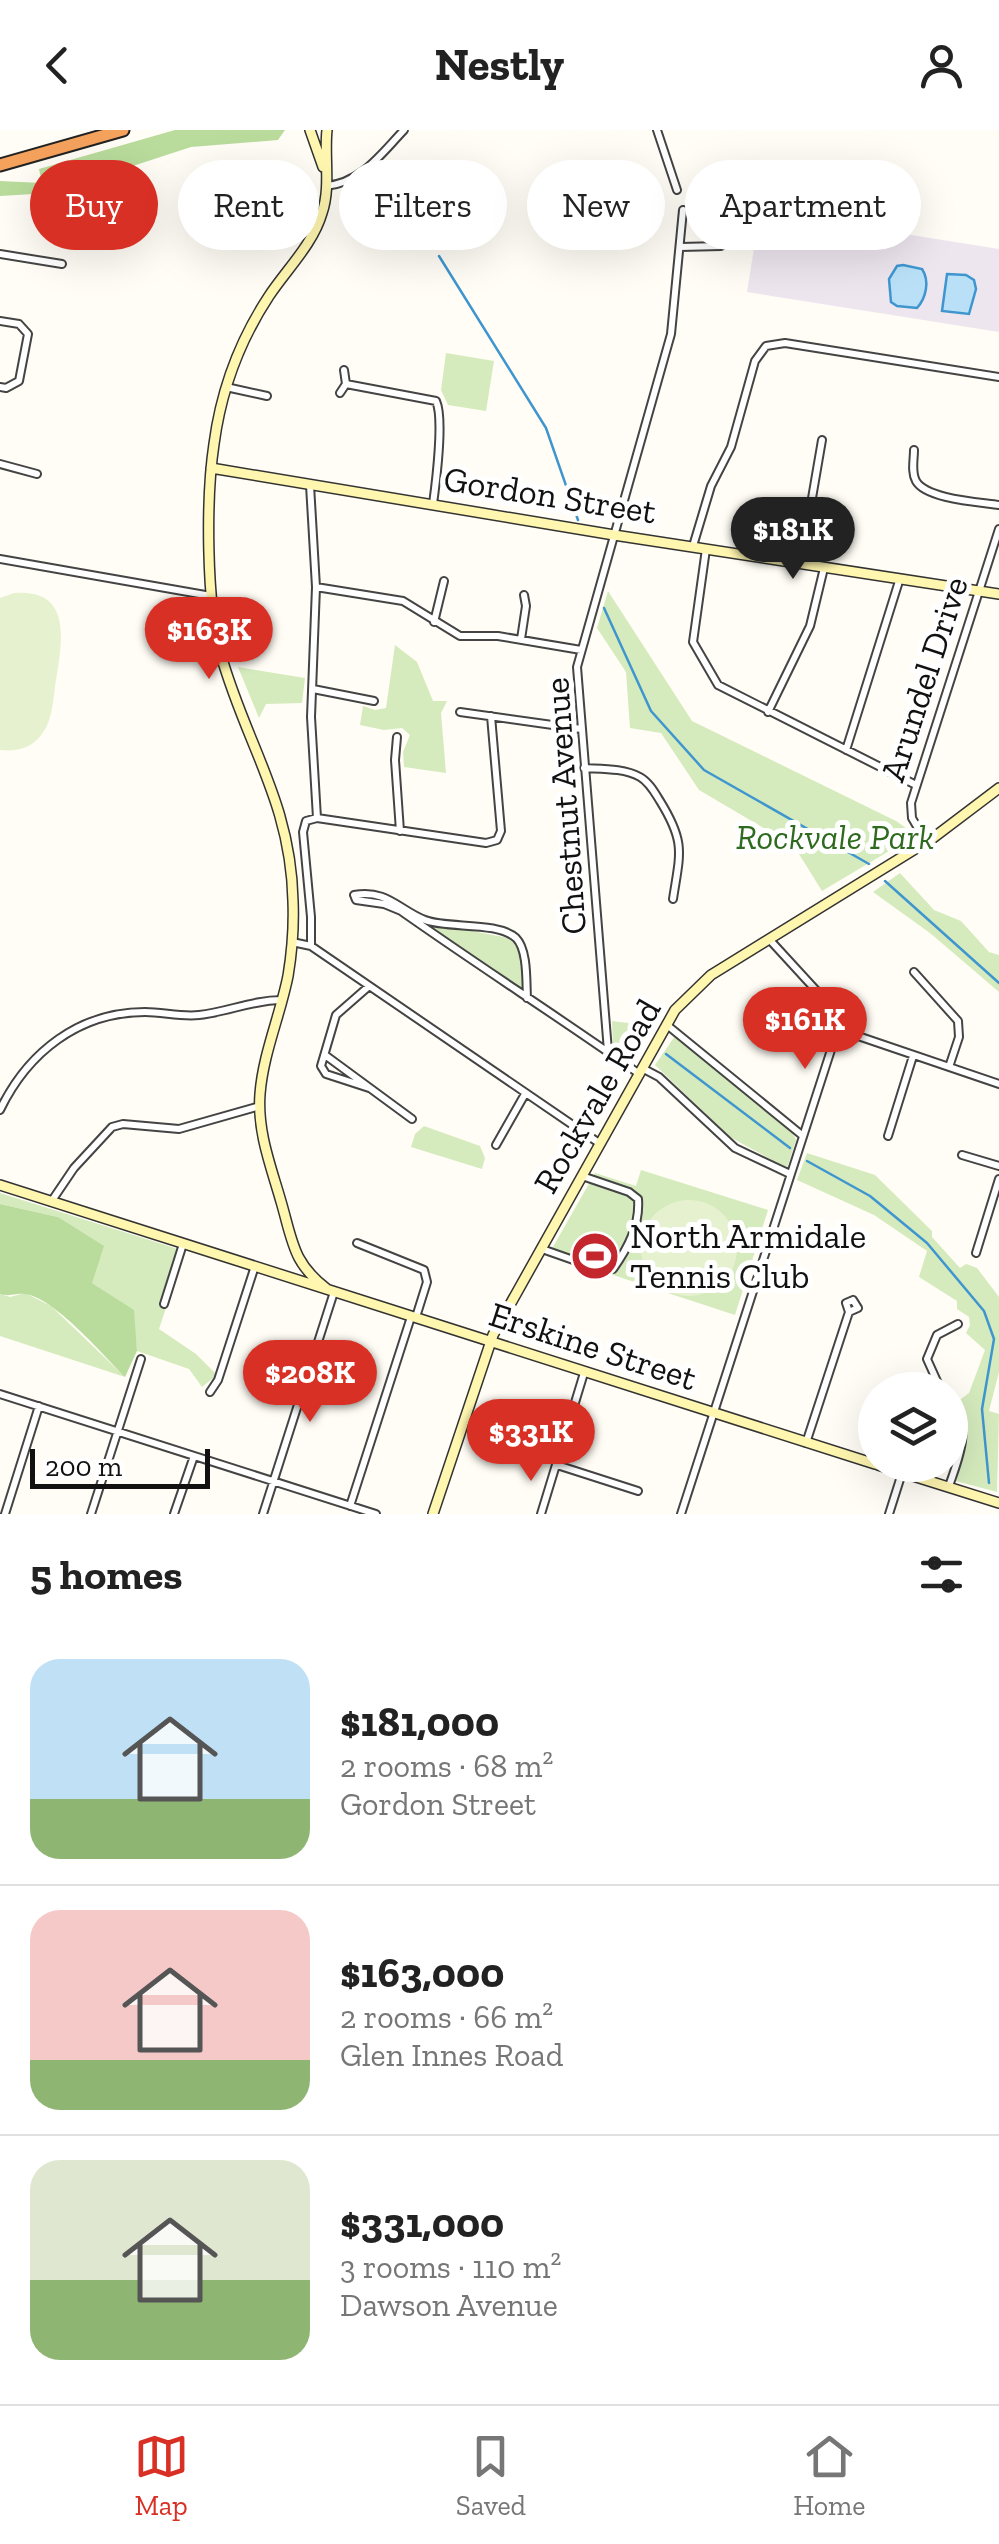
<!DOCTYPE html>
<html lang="en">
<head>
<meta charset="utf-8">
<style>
  :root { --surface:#fff; --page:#f2f2f2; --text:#222; --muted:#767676; --line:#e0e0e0; --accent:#d93025 }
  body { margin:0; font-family:"Zilla Slab",serif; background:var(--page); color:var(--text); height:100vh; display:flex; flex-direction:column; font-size:38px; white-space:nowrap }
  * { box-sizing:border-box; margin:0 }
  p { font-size:32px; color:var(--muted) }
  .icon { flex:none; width:55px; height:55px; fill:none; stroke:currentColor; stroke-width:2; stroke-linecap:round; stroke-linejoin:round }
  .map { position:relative; height:1384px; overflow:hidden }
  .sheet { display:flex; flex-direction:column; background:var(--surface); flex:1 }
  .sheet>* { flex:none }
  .banner { position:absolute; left:30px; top:30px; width:940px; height:90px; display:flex; gap:20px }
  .buttons { position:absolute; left:858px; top:1242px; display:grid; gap:20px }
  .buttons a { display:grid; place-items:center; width:110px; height:110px; border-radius:50%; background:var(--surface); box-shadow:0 10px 40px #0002; font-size:50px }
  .scale { position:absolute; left:30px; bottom:25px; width:180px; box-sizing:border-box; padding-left:10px; border:5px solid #111; border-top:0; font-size:28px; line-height:35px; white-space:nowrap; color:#111; -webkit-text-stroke:8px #fff; paint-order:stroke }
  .price { position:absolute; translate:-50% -85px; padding:0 22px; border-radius:35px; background:var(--accent); color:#fff; font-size:32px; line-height:65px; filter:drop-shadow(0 2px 5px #0008) }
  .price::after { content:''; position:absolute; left:50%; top:60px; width:30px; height:22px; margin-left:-15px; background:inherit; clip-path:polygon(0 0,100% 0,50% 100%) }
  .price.active { background:#222; color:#fff }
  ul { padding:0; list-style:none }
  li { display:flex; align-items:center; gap:30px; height:250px; padding:0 30px }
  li+li { border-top:2px solid var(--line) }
  li span { display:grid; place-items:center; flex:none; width:280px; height:200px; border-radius:30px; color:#555 }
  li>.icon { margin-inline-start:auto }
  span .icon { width:120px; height:120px; fill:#fffc; stroke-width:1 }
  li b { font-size:42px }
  h2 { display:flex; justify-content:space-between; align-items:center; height:120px; padding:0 30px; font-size:42px }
  .chip { padding:0 35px; border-radius:45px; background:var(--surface); box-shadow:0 10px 40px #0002; font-size:35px; line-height:90px }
  .chip.active { background:var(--accent); color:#fff }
  header { display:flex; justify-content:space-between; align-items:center; height:130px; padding:0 30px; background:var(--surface); font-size:45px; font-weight:700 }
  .dock { display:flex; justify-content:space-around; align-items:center; height:140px; border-top:2px solid var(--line); background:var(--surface); font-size:28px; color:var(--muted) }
  .dock a { display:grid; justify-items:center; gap:5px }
  .dock .active { color:var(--accent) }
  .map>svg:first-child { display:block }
  .industrial { fill:#eee6ef }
  .green { fill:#d5ebbd }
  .forest { fill:#b9dc9c }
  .pitch { fill:#e6f2cf }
  .water { fill:#b9e0f7; stroke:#3f96cf; stroke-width:2.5 }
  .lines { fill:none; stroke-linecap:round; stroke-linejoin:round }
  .stream { stroke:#3f96cf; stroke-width:2.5 }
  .street-casing { stroke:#444; stroke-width:10 }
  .secondary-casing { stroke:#333; stroke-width:12 }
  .highway-casing { stroke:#222; stroke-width:15 }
  .street { stroke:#fff; stroke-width:6 }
  .secondary { stroke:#fff6b0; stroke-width:9 }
  .highway { stroke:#f5a25d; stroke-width:11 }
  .labels { text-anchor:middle; stroke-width:10; stroke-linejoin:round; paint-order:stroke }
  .street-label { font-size:35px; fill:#111; stroke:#fff }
  .park-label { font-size:35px; font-style:italic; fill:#2f6b1f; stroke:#fff }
  .poi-label { font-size:35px; fill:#111; stroke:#fff; text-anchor:start }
</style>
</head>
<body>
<header><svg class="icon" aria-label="back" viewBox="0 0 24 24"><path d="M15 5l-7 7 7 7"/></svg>Nestly<svg class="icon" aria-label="person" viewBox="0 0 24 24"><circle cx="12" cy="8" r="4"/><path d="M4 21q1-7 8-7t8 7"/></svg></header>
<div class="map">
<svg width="999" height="1384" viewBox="0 0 999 1384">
  <rect width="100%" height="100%" fill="#fffdf5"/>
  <path class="industrial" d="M760 81 999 119V202L747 162Z"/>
  <path class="green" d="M446 223 494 231 486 281 448 275 441 260Z
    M608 461 692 591 896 691 916 705 822 761 794 716 699 660 661 603 630 598 626 542 597 498Z
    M395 515 417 532 433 571H447L441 583 446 643 404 637 403 622 410 605 402 598 384 600 360 595 363 576 375 580 386 578Z
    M238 537 305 548 302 573 266 574 259 588Z
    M900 743 934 780 961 791 989 822 999 825V862L930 803 873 762Z
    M435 794 514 809 521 822 523 859 432 800Z
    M612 891 652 896 633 932 613 918Z
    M675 906 792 1001 796 1010 787 1038 730 1007 655 935Z
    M424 996 480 1016 485 1028 482 1039 411 1017 415 1004Z
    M807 1023 875 1045 932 1101V1107L960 1138 966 1134 977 1138 999 1167V1242L989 1281 999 1284 997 1362 956 1351C965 1321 972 1300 957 1272L969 1263 985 1220 966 1203 970 1195 969 1187 957 1179V1171L919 1147 927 1121 874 1085 797 1050Z
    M641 1040 768 1080 735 1185 549 1124 595 1043 636 1056Z
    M0 1063 178 1119 159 1176 166 1178 159 1199 196 1224 217 1245 202 1257 189 1239 137 1221 133 1180 92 1153 58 1087 0 1074Z
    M25 1163 51 1176 125 1247 0 1206V1164L10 1167Z"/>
  <path class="forest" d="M175 0H285L278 10 191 17 50 63 0 66V51L42 53 39 39Z
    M0 1074 58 1087 104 1116 92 1153 134 1180 137 1221 125 1247C104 1226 53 1166 24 1164 15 1163 10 1167 0 1164Z"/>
  <path class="pitch" d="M14 463C73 458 62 512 56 550 53 568 53 590 42 604 32 618 17 622 0 620V468Z
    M641 1118a48 48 0 1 1 96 0a48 48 0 1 1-96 0Z"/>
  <path class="water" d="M903 135 922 139C930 151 926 168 917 178L897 176 891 172 889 149 897 136Z
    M947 144 966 145 974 150 976 159 969 184 942 181Z"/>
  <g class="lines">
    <path class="stream" d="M439 126 546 298 578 390
      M604 478 651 581 704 640 869 734
      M885 751 999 853
      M666 924 790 1018
      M807 1031 870 1066 927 1113 984 1181 994 1209 982 1279 989 1353"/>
    <g class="street-casing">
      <path id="street" d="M657 0 677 60
        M326 56C361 53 381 24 404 0
        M680 117 721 116 730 111
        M0 124 62 134
        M0 191 19 194 28 204 19 251 6 258 0 257
        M344 240 346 254
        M226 257 267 266
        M340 263 346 254 436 271C444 288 436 352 433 374
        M914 320C914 330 911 342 916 351 926 369 979 372 999 375
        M0 334 37 344
        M310 355 316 457 311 587 317 688
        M693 416 711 356 731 317 755 231 766 216 785 213 999 247
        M706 419 693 512 718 555 916 655
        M0 429 211 466
        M794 432 811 374 822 310
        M316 457 403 471 460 506H498L581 520
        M434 492 444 451
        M521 509 526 476 524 465
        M313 559 374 571
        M460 582 581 599
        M768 582 810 496 824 438
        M397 607 395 630 400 701
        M846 620 900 448
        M584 638C602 639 624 638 640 647 649 652 655 663 660 671 686 713 680 723 673 769
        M317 688 486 713 497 710 501 701 491 586
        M926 712 912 688 911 673 999 399
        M769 809 858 906 999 954
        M292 812 311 816 599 1013
        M311 816V787L303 702 306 691 317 688
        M914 842 958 891 959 907 949 937
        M368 857 336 885 321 936 326 944 369 958
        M527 868C526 852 528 820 516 808 497 791 448 799 425 790 399 780 387 759 354 765L356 770 384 774 401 781C479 836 560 888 638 943
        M667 895 803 1006
        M608 921 577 537 671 204 683 80
        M325 925 412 989
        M642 938 659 947 735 1018 790 1044
        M0 980C28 922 79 882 145 882 163 882 181 887 199 885 228 882 252 870 282 870
        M888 1006 913 926
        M496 1015 525 964
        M962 1025 999 1036
        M51 1072 74 1038 112 997 123 994 179 999 260 976
        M357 1113 424 1140 427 1152 416 1187
        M542 1119 596 1138 613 1139C628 1118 640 1095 638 1069L629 1062 582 1046
        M976 1123 999 1049
        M164 1174 183 1114
        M849 1182 858 1178 853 1170
        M941 1260 927 1229 937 1205 958 1194
        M210 1262 218 1250 255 1136
        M0 1264 376 1384
        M806 1313 849 1182 846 1173 853 1170
        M557 1335 638 1361
        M949 1356C960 1324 972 1300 950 1271
        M350 1376 411 1187
        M5 1384 39 1276
        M91 1384 141 1229
        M174 1384 194 1326
        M263 1384 334 1162
        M541 1384 584 1243
        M681 1384 841 889
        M889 1384 902 1343"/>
    </g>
    <g class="secondary-casing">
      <path id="secondary" d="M310 0 323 37
        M327 0C324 27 331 57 322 83 313 114 287 139 269 166 240 210 221 261 214 314 206 367 206 474 221 525 246 614 291 672 293 771 294 796 292 822 288 846 280 886 263 924 260 964 257 1003 272 1039 282 1075 293 1114 294 1134 327 1159
        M211 338 614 405 999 464
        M0 1055 875 1334
        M878 1335 999 1373
        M433 1384 493 1205 675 880 711 845 933 708 999 658"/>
    </g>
    <g class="highway-casing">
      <path id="highway" d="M0 35 123 0"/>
    </g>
    <use href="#street" class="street"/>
    <use href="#secondary" class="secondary"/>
    <use href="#highway" class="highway"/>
  </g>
  <defs>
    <g id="stadium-disc" transform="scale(2.5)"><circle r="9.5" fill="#c4262e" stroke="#fff"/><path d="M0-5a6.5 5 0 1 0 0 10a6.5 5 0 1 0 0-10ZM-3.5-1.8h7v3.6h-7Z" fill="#fff"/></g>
  </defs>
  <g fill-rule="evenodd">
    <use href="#stadium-disc" x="595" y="1126"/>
  </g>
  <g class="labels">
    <g class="street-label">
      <text transform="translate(550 365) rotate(9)" y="12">Gordon Street</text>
      <text transform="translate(924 549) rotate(-72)" y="12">Arundel Drive</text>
      <text transform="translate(565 676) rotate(-94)" y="12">Chestnut Avenue</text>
      <text transform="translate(597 966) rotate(-60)" y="12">Rockvale Road</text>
      <text transform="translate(593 1216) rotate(18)" y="12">Erskine Street</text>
    </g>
    <g class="park-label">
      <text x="835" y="719">Rockvale Park</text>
    </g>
    <g class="poi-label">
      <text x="630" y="1118">North Armidale<tspan x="630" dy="40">Tennis Club</tspan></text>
    </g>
  </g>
</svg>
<div class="buttons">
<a><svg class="icon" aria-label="layers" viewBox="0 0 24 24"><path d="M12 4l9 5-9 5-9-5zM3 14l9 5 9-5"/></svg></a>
</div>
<div class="scale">200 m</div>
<b class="price active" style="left:793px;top:452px">$181K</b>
<b class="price" style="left:209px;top:552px">$163K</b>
<b class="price" style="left:805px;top:942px">$161K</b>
<b class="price" style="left:310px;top:1295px">$208K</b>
<b class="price" style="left:531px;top:1354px">$331K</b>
<div class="banner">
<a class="chip active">Buy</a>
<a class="chip">Rent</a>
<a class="chip">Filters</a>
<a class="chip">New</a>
<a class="chip">Apartment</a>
</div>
</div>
<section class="sheet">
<h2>5 homes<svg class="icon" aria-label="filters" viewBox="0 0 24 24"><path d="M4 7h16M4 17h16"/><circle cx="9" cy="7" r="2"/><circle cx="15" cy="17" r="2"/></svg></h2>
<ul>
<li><span style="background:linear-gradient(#bfe0f5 70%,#8fb573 0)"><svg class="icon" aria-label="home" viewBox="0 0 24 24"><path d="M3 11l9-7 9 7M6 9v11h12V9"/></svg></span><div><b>$181,000</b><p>2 rooms · 68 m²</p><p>Gordon Street</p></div></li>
<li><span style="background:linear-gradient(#f6c9c9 75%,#8fb573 0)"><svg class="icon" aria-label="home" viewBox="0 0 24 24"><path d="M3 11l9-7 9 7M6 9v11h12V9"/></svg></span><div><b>$163,000</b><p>2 rooms · 66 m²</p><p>Glen Innes Road</p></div></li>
<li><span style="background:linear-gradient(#dfe7d0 60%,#8fb573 0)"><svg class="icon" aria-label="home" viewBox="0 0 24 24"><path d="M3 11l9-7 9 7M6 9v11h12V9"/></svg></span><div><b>$331,000</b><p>3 rooms · 110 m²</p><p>Dawson Avenue</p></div></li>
</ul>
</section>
<nav class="dock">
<a class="active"><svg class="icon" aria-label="map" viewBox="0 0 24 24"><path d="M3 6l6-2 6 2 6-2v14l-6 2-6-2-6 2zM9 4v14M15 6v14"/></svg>Map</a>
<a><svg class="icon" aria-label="saved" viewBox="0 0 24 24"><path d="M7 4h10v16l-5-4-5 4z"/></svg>Saved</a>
<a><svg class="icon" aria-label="home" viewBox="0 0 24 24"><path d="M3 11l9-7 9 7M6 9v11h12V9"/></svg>Home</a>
</nav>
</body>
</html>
